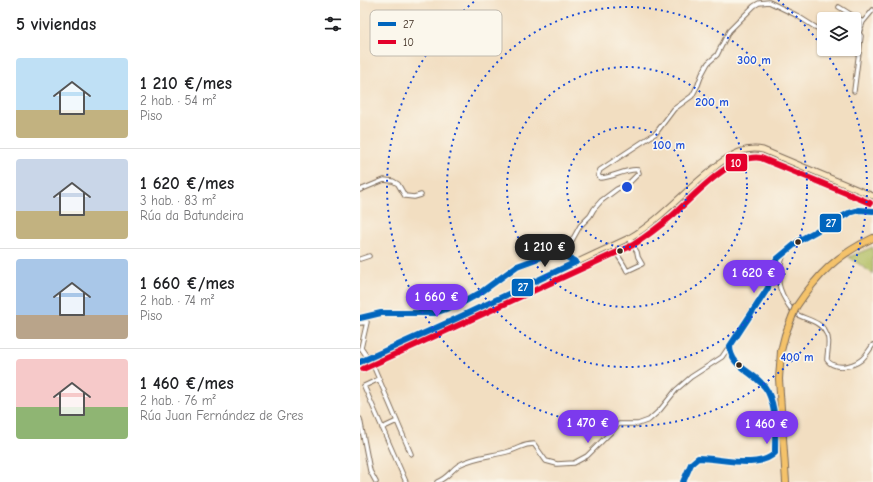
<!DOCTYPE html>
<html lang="es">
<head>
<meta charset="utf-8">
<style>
  :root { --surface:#fff; --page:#f2f2f2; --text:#202124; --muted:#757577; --line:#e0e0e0; --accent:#7c3aed }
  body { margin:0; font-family:"Comic Neue",sans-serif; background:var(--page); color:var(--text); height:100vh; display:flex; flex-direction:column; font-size:15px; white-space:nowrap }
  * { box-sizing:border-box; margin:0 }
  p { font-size:13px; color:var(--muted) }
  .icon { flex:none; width:22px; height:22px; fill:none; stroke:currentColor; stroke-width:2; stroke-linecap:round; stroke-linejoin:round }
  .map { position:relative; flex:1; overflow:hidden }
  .sheet { display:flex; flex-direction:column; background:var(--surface); width:360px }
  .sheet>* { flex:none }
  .controls { position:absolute; left:457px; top:12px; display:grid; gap:8px }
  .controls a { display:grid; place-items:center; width:44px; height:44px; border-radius:4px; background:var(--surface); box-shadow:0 1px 3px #0004; font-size:20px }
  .price { position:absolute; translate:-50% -34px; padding:0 9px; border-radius:14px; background:var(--accent); color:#fff; font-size:13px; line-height:26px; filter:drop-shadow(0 1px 2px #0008) }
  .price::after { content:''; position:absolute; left:50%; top:24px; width:12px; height:9px; margin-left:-6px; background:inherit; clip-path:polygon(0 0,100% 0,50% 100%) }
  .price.on { background:#222; color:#fff }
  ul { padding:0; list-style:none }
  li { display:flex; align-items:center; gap:12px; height:100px; padding:0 16px }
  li+li { border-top:1px solid var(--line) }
  li span { display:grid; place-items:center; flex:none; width:112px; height:80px; border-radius:4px; color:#555 }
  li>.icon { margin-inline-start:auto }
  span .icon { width:48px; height:48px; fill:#fffc; stroke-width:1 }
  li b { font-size:17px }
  h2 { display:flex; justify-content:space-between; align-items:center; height:48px; padding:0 16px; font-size:17px }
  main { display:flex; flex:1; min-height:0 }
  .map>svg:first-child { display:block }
  .green { fill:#afbb5d; stroke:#75723e }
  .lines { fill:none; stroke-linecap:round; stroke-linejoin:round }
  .street-casing { stroke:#7b6957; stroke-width:5.5 }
  .secondary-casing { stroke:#7b6957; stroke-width:7 }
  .highway-casing { stroke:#7b6957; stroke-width:8 }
  .street { stroke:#fff; stroke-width:3.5 }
  .secondary { stroke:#fbe7c3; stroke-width:5 }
  .highway { stroke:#f4c26a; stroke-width:6 }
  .highway-bridge-casing { stroke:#7b6957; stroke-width:8; stroke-linecap:butt }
  .highway-bridge { stroke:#f4c26a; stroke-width:6 }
  .bus-1-casing { stroke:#fbf7ec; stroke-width:9 }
  .bus-2-casing { stroke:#fbf7ec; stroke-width:9 }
  .bus-1 { stroke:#0065bd; stroke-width:6 }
  .bus-2 { stroke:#e4002b; stroke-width:6 }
  .ring { fill:none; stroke:#1d4ed8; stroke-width:2; stroke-dasharray:2 4 }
  .bus-dot { fill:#3b2a1e; stroke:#fbf7ec; stroke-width:1.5 }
  .key { fill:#fbf7ec; stroke:#c1baae; stroke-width:1 }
  .key-label { font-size:11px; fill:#3b2a1e }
  .centre { fill:#1d4ed8; stroke:#fbf7ec; stroke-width:2 }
  .ring-label { font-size:12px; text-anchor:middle; font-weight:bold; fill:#1d4ed8; stroke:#fbf7ec; stroke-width:3; stroke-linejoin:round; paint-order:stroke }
  .line-badge { stroke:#fbf7ec; stroke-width:1.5 }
  .badge-label { font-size:11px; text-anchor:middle; font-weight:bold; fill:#fff }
</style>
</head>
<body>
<main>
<section class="sheet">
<h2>5 viviendas<svg class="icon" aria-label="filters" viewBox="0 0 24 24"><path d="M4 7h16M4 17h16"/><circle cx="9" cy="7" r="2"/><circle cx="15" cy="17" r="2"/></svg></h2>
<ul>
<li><span style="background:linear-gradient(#bfe0f5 65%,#c2b280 0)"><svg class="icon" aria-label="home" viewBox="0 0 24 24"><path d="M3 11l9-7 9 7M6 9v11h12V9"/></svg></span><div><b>1 210 €/mes</b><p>2 hab. · 54 m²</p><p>Piso</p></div></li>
<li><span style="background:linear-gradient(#c9d6e8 65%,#c2b280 0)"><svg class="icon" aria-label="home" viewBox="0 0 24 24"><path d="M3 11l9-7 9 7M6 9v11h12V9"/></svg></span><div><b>1 620 €/mes</b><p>3 hab. · 83 m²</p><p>Rúa da Batundeira</p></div></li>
<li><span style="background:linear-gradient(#a9c7e8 70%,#b9a48a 0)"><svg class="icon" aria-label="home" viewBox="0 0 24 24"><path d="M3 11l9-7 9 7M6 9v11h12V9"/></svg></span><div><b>1 660 €/mes</b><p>2 hab. · 74 m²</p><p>Piso</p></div></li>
<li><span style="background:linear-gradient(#f6c9c9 60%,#8fb573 0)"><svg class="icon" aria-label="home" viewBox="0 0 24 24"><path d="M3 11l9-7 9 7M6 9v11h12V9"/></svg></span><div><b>1 460 €/mes</b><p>2 hab. · 76 m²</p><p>Rúa Juan Fernández de Gres</p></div></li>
</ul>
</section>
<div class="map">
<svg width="513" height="482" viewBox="0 0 513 482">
  <rect width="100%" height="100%" fill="#fbf7ec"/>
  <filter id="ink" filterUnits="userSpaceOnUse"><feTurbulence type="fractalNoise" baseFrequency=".025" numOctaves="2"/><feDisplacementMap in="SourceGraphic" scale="8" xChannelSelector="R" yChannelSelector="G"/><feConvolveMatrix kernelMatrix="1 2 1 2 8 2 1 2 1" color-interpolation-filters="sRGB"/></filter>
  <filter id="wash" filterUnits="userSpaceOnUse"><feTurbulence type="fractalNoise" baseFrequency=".012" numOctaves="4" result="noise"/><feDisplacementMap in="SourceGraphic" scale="16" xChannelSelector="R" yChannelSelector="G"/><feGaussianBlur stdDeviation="0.9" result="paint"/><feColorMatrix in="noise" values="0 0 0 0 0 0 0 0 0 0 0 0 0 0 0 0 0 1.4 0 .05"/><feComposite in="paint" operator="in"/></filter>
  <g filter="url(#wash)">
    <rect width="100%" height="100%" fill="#f2dec1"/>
    <path class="green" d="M513 247V274L489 257Z"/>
  </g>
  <g filter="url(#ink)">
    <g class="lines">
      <g class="street-casing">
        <path id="street" d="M479 7 503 22
          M494 91 501 36 499 33 503 22 513 10
          M0 190 24 180 33 181 38 184 45 196 54 197 61 195
          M252 246C257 255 263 262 267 271L282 264 278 257 277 252 269 238
          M425 252C417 271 415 283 426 301 429 307 432 311 438 315 448 320 461 322 466 333 471 340 467 351 467 360 474 370 492 367 501 360 506 356 509 350 513 345
          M204 255 220 226 230 216 234 209 241 201 257 189 268 184 279 173 278 170C267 168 253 178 240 178L238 175 240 170 296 133 314 109 332 96 338 85 342 74 348 63 357 55 369 31 394 6 399 3 409 2 436 15 455 27 462 30H464
          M0 259 9 256
          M0 323 7 322 1 348 8 358
          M10 358 51 454
          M19 379 4 386 46 482
          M0 419 10 471 16 482
          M22 428 37 421
          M77 482C89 477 90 471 99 465 114 456 134 456 150 451 161 448 162 444 174 444L186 461 197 464 214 463 227 456 259 424H278L289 420 300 410 316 390 331 377 362 357 408 288 411 272 417 259 440 240 489 213 499 210 513 211
          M323 482 331 464 338 458H346L368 462 397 461 410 458 415 453C415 436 416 408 408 392 402 377 376 367 371 356 370 353 370 349 370 346"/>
      </g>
      <g class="secondary-casing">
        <path id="secondary" d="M0 318 21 313H75L100 304 120 293 157 266 190 254 199 253 204 255 216 262
          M0 362 89 322 269 238C297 222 319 197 343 177 354 168 365 157 379 152 387 149 394 148 403 150L513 196"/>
      </g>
      <g class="highway-casing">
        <path id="highway" d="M436 307C458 274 477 255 513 238
          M426 482 419 379 421 351 425 335 432 317"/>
      </g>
      <use href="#street" class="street"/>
      <use href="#secondary" class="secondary"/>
      <use href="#highway" class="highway"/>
      <g class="highway-bridge-casing">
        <path id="highway-bridge" d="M432 317 436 307"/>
      </g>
      <use href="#highway-bridge" class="highway-bridge"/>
      <g class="bus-1-casing">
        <path id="bus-1" d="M0 318 21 313H75L100 304 120 293 157 266 190 254 199 253 216 262
          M370 346 408 288 411 272 417 259 440 240 489 213 499 210 513 211
          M0 362 89 322 216 262
          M323 482 331 464 338 458C360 458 398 470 415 453 415 433 417 410 408 392 398 372 370 369 370 346"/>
      </g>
      <g class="bus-2-casing">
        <path id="bus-2" d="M3 369 273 245C287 236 300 226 313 215 333 197 371 153 401 158L510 203"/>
      </g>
      <use href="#bus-1" class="bus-1"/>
      <use href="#bus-2" class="bus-2"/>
    </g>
  </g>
  <g class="ring">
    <circle cx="267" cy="187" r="60"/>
    <circle cx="267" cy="187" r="120"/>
    <circle cx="267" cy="187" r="180"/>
    <path d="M418 0A240 240 0 1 1 116 0"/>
  </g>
  <g class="bus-dot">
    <circle cx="438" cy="242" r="3.5"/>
    <circle cx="260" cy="251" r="3.5"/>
    <circle cx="379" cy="365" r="3.5"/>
  </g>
  <rect x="10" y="10" width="132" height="46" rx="6" class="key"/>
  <rect x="18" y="22" width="18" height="4" fill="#0065bd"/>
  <rect x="18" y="40" width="18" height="4" fill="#e4002b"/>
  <g class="key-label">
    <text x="43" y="28">27</text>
    <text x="43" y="46">10</text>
  </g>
  <circle cx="267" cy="187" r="6" class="centre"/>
  <g class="ring-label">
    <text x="394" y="64">300 m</text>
    <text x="352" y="106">200 m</text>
    <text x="309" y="149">100 m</text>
    <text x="437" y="361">400 m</text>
  </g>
  <g class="line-badge">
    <rect x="365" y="153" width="23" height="19" rx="4" fill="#e4002b"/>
    <rect x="459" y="213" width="23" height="20" rx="4" fill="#0065bd"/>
    <rect x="151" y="278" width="23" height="19" rx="4" fill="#0065bd"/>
  </g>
  <g class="badge-label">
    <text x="376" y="167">10</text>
    <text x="471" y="227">27</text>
    <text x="163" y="291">27</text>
  </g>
</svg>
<div class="controls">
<a><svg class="icon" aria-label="layers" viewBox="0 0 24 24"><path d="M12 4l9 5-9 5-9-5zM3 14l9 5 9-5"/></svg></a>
</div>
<b class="price on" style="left:185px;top:268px">1 210 €</b>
<b class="price" style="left:394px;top:294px">1 620 €</b>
<b class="price" style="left:77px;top:318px">1 660 €</b>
<b class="price" style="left:228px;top:444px">1 470 €</b>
<b class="price" style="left:407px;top:445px">1 460 €</b>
</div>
</main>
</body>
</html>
